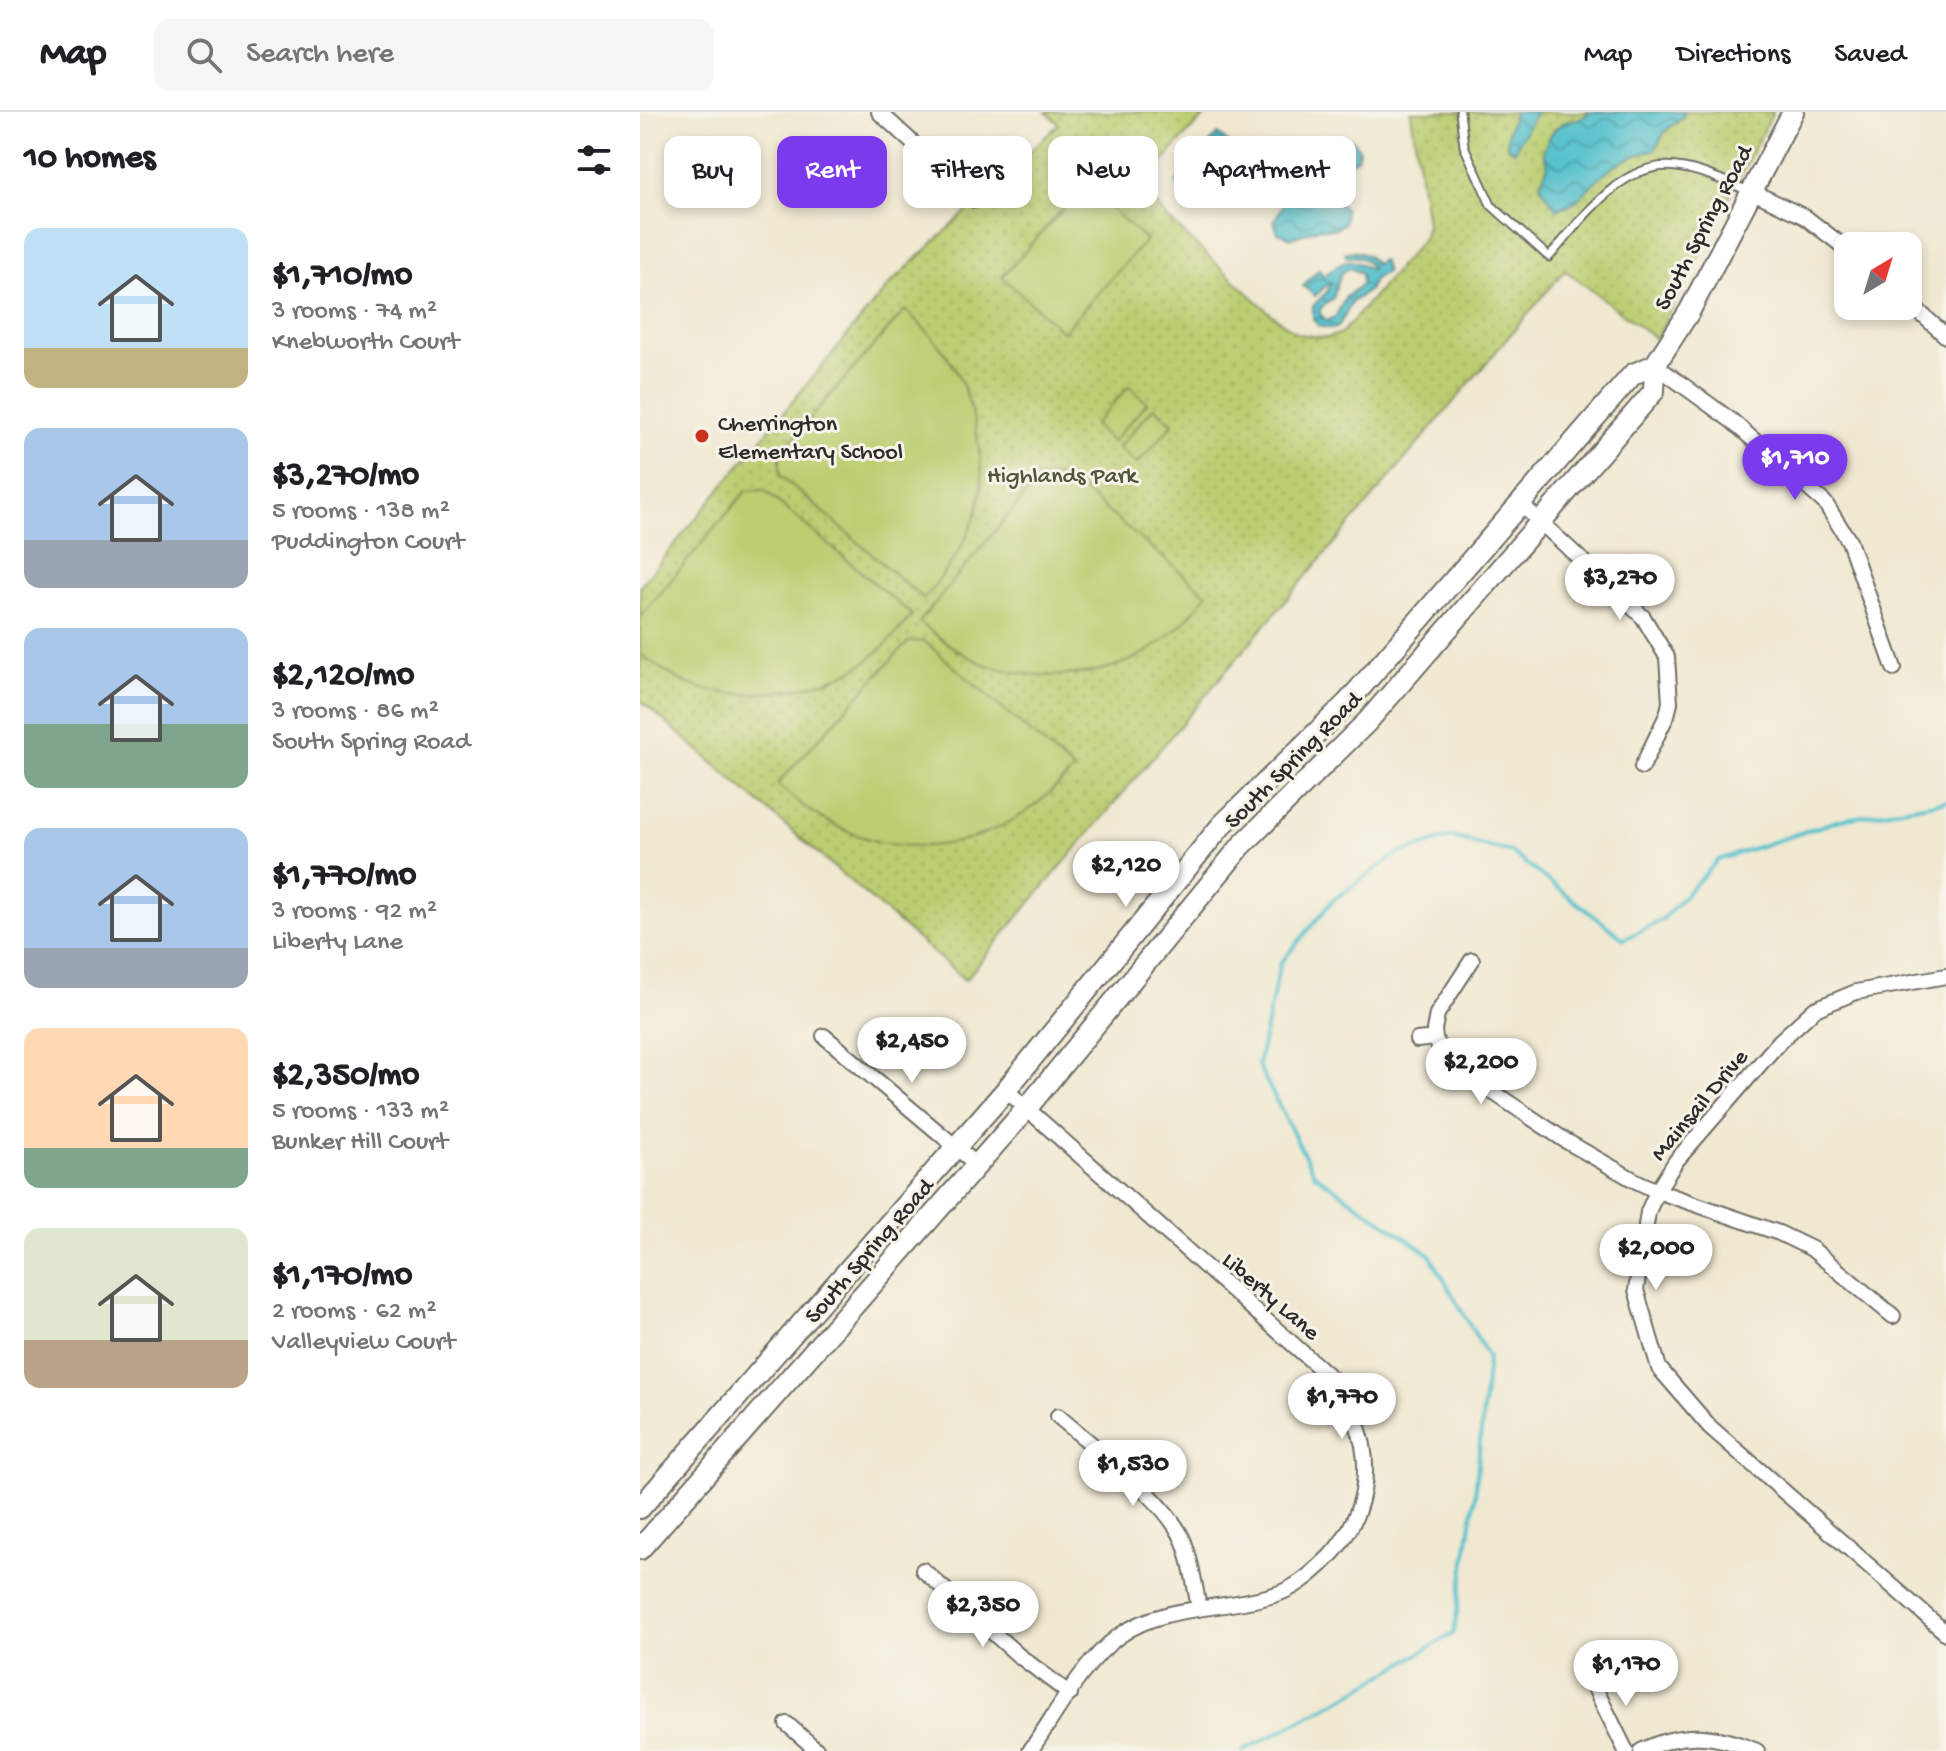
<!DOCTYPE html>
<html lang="en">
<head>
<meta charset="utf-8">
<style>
  :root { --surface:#fff; --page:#f6f6f6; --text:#202124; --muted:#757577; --line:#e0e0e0; --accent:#7c3aed }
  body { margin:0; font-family:"Gochi Hand",sans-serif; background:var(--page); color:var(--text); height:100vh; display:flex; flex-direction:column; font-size:30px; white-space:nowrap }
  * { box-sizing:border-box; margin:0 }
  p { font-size:26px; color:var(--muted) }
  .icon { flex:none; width:44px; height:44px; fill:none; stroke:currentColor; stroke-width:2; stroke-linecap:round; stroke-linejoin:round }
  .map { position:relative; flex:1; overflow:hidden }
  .panel { display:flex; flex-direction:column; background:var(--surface); width:640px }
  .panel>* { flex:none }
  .guide { position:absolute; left:24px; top:24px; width:760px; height:72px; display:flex; gap:16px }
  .needle { width:52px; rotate:38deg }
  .tools { position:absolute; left:1194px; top:120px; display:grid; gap:16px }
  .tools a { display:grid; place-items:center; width:88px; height:88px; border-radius:16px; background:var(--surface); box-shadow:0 4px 12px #0003; font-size:40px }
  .price { position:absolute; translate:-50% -68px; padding:0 18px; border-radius:28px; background:#fff; color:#222; font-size:26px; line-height:52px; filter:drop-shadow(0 2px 4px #0008) }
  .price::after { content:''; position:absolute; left:50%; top:48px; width:24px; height:18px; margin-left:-12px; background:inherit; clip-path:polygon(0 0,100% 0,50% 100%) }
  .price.active { background:var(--accent); color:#fff }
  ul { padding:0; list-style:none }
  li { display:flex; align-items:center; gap:24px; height:200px; padding:0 24px }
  li span { display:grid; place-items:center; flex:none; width:224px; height:160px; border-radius:16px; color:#555 }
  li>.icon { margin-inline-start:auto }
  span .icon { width:96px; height:96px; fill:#fffc; stroke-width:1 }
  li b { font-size:34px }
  h2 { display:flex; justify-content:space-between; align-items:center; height:96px; padding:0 24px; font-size:34px }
  .pill { padding:0 28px; border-radius:16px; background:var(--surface); box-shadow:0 4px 12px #0003; font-size:28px; line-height:72px }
  .pill.active { background:var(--accent); color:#fff }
  header { display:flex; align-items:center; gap:48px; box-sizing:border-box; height:112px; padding:0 40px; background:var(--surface); border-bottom:2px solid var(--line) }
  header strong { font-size:38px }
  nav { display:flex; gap:44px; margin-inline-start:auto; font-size:28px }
  .search { width:560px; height:72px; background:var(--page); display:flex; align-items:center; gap:20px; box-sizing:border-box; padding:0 28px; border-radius:16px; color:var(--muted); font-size:30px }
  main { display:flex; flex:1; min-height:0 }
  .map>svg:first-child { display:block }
  .park { fill:url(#park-dots); stroke:#737c4e; stroke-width:2 }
  .pitch { fill:#bbce71; stroke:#737c4e; stroke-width:2 }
  .water { fill:url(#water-waves); stroke:#40767c; stroke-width:2; fill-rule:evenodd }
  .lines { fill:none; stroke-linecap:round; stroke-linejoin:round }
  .stream { stroke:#54c1cd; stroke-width:4 }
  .lane-casing { stroke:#706d65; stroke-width:11 }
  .street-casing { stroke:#706d65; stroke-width:18 }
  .secondary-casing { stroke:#706d65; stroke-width:24 }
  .lane { stroke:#fff; stroke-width:7 }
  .street { stroke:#fff; stroke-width:14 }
  .secondary { stroke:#fff; stroke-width:20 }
  .poi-dot { fill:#c8321e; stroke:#f7f3e8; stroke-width:3 }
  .labels { text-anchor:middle; stroke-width:6; stroke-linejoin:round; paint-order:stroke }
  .street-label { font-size:24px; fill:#2b2b2b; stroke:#f7f3e8 }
  .poi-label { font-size:24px; fill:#2b2b2b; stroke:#f7f3e8; text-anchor:start }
  .park-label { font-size:24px; fill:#4f543c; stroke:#f7f3e8 }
</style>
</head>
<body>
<header>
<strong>Map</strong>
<div class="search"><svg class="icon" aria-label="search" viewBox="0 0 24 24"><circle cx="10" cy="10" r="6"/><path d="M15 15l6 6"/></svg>Search here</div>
<nav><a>Map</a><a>Directions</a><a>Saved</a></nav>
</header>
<main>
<section class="panel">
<h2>10 homes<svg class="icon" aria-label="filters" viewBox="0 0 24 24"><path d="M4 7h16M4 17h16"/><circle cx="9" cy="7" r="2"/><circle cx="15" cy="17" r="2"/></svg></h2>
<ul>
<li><span style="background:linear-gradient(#bfe0f5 75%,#c2b280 0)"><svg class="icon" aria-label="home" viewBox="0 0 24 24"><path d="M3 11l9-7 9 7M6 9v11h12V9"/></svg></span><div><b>$1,710/mo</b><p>3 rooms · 74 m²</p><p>Knebworth Court</p></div></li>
<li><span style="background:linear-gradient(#a9c7e8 70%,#9aa5b1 0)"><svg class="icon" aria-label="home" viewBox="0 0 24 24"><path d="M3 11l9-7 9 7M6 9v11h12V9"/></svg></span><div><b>$3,270/mo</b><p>5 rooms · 138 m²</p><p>Puddington Court</p></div></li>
<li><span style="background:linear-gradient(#a9c7e8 60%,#7fa58c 0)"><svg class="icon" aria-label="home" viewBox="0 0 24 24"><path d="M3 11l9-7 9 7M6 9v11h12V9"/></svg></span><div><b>$2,120/mo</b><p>3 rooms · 86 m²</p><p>South Spring Road</p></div></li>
<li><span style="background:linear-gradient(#a9c7e8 75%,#9aa5b1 0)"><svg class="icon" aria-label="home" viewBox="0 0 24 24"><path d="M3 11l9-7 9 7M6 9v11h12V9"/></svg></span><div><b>$1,770/mo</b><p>3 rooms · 92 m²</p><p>Liberty Lane</p></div></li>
<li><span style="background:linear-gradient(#ffd9b3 75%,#7fa58c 0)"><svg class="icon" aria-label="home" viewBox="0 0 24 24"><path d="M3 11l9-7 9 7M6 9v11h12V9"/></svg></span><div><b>$2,350/mo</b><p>5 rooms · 133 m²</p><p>Bunker Hill Court</p></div></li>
<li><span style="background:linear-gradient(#dfe7d0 70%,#b9a48a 0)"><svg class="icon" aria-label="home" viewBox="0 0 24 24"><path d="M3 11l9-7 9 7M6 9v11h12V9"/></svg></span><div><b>$1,170/mo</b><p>2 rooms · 62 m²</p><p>Valleyview Court</p></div></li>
</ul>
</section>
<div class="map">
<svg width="1306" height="1639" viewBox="0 0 1306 1639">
  <defs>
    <pattern id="park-dots" width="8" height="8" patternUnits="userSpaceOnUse" patternTransform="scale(2)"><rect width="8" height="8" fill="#bbce71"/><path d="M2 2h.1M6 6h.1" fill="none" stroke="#a1b162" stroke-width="1.8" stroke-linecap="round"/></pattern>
    <pattern id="water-waves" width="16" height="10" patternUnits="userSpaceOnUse" patternTransform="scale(2)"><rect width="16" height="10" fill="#54c1cd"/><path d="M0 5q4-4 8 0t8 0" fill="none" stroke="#469da7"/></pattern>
  </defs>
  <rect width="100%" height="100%" fill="#f7f3e8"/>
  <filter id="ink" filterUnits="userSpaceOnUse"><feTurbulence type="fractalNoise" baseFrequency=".0125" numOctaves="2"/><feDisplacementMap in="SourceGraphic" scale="16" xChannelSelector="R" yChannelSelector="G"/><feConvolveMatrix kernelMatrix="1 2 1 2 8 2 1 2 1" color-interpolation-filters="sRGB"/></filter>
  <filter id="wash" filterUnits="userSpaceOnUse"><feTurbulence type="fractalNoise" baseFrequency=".006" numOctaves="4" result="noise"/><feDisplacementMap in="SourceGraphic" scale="32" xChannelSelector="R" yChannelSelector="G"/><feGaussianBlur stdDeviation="1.8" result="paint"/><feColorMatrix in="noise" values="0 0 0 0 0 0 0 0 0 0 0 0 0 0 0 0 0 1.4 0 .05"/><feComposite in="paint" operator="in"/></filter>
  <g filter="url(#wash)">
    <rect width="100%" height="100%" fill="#f0e8d0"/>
    <path class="park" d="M406 0H569C552 19 506 56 513 83 515 91 521 99 526 105L632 203 658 222 687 226 702 221 783 127 787 112 771 0H1133L1016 227 925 158 325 868 0 588V474L249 173 419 12Z"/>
    <path class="pitch" d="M445 73 506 128 423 220 362 165Z
      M265 198C309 237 329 271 338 330 341 351 344 370 339 391 330 429 307 458 284 487L140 363V341Z
      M489 274 507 291 472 330 454 313Z
      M514 295 533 312 497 352 478 336Z
      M424 363 567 482C550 506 525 531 499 544 454 567 393 569 347 553 321 544 301 527 279 510L400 365Z
      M124 378 272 503C253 526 232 550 203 563 166 579 104 588 64 577 41 572 20 556 0 542V505L106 379Z
      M284 529 434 658C418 673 402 690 383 702 297 756 208 739 137 672L268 530Z"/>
    <path class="water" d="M874 0H896L874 39 867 35 868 20Z
      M950 0H1044L1042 6 1025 19 1016 37C995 43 977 50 960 65 942 80 941 92 916 97L900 73 908 54 903 40C909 24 914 12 932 8 941 6 944 6 950 0Z
      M578 22 621 59 594 90 570 69 554 87 536 71Z
      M698 24 713 28 719 37 717 46C711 52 705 52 700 57 684 70 693 87 705 98L704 111 696 117 679 116 652 126 638 121 634 109 643 93V83C655 68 670 79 680 51L677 44 689 35V26Z
      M714 139 727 143 735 152 742 148 746 160 734 167 729 178 712 190 698 215 693 217 679 214 673 207V194L687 180 691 169 675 184 663 174 679 157 684 165C702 146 710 144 731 158 729 147 717 143 707 145L705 140ZM710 156 721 161 722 172 705 186 696 204 687 209 680 202V197L693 186 701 161Z"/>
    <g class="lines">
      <path class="stream" d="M603 1639 705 1585 814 1521 835 1384 848 1245 790 1143 674 1062 618 953 640 852 693 788 757 742 811 725 871 740 984 827 1022 808 1078 748 1200 708 1306 689"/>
    </g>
  </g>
  <g filter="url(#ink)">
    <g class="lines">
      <g class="lane-casing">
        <path id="lane" d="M820 0 824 34 851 93 909 145C941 109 982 47 1037 55 1062 58 1086 70 1109 79"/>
      </g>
      <g class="street-casing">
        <path id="street" d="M239 0 335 88
          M1111 79 1165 105 1208 138
          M1268 190 1306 224
          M1015 253 1092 309 1185 391 1209 429 1254 556
          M881 392 1003 505 1027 545 1030 591 1027 603 1002 655
          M832 848 797 902 794 918 795 926 801 939 817 956 926 1029 994 1068 1017 1079 1139 1121 1172 1137 1253 1204
          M1306 864 1216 880 1175 897 1140 929 1036 1049 1017 1079 1008 1100 996 1178 1019 1256 1070 1315 1306 1521
          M184 924 336 1052
          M777 928 795 926
          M366 978 691 1266C716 1299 731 1337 723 1379 718 1407 703 1433 682 1452 669 1464 655 1476 637 1482 587 1499 524 1491 479 1524 441 1552 417 1601 390 1639
          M418 1304C454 1336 526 1386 544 1430 552 1451 555 1475 559 1497
          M283 1458 378 1543 430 1582
          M952 1570 986 1639
          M147 1612 178 1639
          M1001 1639C1043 1618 1075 1622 1117 1639"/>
      </g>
      <g class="secondary-casing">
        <path id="secondary" d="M0 1396 366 978 581 714 707 591 993 262 1015 253
          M0 1437 387 996 602 733 727 610 1014 279 1015 253 1049 200 1153 0"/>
      </g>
      <use href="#lane" class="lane"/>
      <use href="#street" class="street"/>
      <use href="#secondary" class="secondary"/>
    </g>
  </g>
  <circle class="poi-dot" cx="62" cy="324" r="8"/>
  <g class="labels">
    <g class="street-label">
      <text transform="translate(1062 115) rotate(-62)" y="8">South Spring Road</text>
      <text transform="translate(652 647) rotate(-45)" y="8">South Spring Road</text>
      <text transform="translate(1058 992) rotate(-50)" y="8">Mainsail Drive</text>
      <text transform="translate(228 1138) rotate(-49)" y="8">South Spring Road</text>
      <text transform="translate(632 1183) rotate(41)" y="8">Liberty Lane</text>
    </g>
    <g class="poi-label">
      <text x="78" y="318">Cherrington<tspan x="78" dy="28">Elementary School</tspan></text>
    </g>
    <g class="park-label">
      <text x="422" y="370">Highlands Park</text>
    </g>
  </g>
</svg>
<div class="tools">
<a><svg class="needle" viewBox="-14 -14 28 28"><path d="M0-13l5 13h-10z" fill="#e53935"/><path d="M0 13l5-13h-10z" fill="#757577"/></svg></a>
</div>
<b class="price active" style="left:1155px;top:390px">$1,710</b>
<b class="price" style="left:980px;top:510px">$3,270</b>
<b class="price" style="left:486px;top:797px">$2,120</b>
<b class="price" style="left:272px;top:973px">$2,450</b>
<b class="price" style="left:841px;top:994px">$2,200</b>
<b class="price" style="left:1016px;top:1180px">$2,000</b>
<b class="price" style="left:702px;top:1329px">$1,770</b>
<b class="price" style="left:493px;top:1396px">$1,530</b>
<b class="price" style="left:343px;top:1537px">$2,350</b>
<b class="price" style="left:986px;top:1596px">$1,170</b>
<div class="guide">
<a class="pill">Buy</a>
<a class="pill active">Rent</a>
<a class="pill">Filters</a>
<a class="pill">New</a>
<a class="pill">Apartment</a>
</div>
</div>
</main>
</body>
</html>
